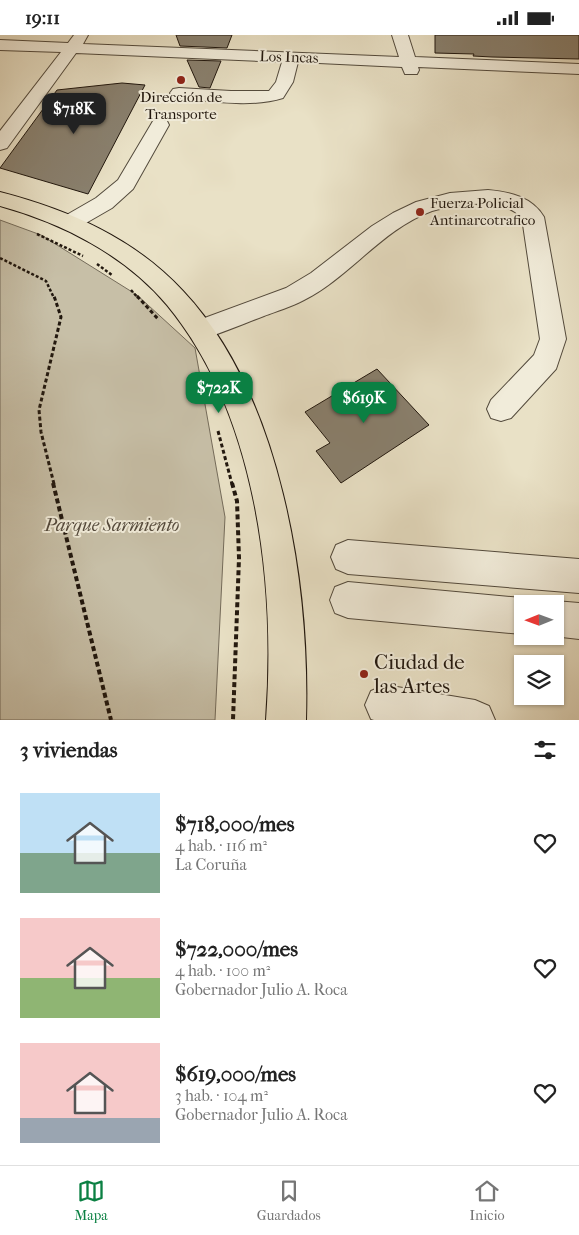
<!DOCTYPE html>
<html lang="es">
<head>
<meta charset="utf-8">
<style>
  :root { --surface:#fff; --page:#f6f6f6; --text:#222; --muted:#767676; --line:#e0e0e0; --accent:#0b8043 }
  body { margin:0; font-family:"IM FELL French Canon",serif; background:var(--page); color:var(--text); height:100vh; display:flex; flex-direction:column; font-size:19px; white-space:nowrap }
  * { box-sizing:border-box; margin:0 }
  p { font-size:16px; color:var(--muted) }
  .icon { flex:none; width:28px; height:28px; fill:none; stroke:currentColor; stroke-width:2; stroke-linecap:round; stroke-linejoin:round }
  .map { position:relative; height:685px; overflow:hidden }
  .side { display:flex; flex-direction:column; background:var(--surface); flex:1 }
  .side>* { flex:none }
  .needle { width:32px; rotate:269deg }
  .buttons { position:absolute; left:514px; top:560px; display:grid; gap:10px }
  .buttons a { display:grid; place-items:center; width:50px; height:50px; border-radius:0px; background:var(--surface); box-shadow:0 1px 4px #0004; font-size:25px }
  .price { position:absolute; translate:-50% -42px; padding:0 11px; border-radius:10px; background:var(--accent); color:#fff; font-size:16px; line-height:32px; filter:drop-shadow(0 1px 2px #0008) }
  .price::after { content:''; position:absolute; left:50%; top:30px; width:15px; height:11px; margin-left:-8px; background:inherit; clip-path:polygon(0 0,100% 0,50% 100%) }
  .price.selected { background:#222; color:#fff }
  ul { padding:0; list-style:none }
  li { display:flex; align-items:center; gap:15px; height:125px; padding:0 20px }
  li span { display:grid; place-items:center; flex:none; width:140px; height:100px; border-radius:0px; color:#555 }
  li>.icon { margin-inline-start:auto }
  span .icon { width:60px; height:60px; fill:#fffc; stroke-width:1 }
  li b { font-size:21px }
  h2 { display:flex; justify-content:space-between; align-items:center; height:60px; padding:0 20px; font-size:21px }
  .status { display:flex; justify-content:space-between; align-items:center; height:35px; padding:0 25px; background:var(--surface); direction:ltr }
  .status svg { height:14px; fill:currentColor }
  .menu { display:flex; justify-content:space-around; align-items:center; height:70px; border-top:1px solid var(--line); background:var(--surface); font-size:14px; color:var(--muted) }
  .menu a { display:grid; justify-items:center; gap:2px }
  .menu .selected { color:var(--accent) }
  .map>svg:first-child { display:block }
  .green { fill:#c7bfa7; stroke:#746b5a }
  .building { fill:#89806e; stroke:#21170e }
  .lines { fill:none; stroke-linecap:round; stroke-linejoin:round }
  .minor-casing { stroke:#534a3c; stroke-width:2 }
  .major-casing { stroke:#21170e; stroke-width:2 }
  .path-far2 { stroke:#21170e; stroke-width:2.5; stroke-dasharray:3 2; stroke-linecap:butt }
  .path-far1 { stroke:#21170e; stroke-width:3; stroke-dasharray:4 2.5; stroke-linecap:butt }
  .path { stroke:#21170e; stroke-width:4; stroke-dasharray:5 3; stroke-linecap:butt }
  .minor { fill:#f1ecda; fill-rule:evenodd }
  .major { fill:#e9e1c6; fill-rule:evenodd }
  .poi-dot { fill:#8f2418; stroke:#f1ecda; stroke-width:2 }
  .labels { text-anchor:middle; stroke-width:4; stroke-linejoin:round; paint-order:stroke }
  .far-street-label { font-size:15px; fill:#21170e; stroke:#f1ecda }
  .far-poi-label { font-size:15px; fill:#21170e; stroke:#f1ecda }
  .park-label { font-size:18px; font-style:italic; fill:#53493c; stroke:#f1ecda }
  .near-poi-label { font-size:21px; fill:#21170e; stroke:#f1ecda; text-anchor:start }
</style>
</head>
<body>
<div class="status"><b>19:11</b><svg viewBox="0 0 49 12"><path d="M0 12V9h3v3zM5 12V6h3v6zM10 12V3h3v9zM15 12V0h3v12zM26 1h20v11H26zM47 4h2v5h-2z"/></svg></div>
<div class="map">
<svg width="579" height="685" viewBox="0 0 579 685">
  <rect width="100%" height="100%" fill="#e9e1c6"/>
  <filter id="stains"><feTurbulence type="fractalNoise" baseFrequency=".004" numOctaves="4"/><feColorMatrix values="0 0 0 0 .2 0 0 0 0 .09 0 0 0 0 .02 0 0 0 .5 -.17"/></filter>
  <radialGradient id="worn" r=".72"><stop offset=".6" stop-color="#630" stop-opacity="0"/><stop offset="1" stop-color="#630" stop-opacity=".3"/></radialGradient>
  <path class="green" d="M0 185 41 200 137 260 195 313 225 482 215 685H0Z"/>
  <path class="building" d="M176 0H232L227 13 180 11Z
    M435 0H579V24L492 22 473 21 474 19 435 18Z
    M187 25 221 26 210 53 199 52Z
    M122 48 145 50 88 159 0 133 57 55Z
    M377 334 429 390 341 448 316 416 330 408 305 377Z"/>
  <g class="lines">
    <g class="minor-casing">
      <path id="minor" d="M74 0H88L83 9 399 22 392 0H408L415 22 579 29V39L418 32 419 35 417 39H405L402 32 298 27 293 47 283 63C251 73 212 66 179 63L173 62 170 58 173 54 179 53 231 56H269L276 47 282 27 76 18 7 113 0 115V96L61 17 0 15V5L68 8Z
        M160 84 167 86 169 90 133 154 112 173 79 192 71 194 63 192 60 187 63 182 96 163 118 145 153 86Z
        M488 155C510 157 532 162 544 182L566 304 556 334 511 383 501 386 491 383 487 374 491 365 534 320 540 304 522 183C509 169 491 168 473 169 459 171 445 172 432 176 382 194 350 242 304 265 291 272 277 276 264 281 243 289 222 298 200 305L191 302 187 295 191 288 286 253 311 238 372 191 393 178 416 167 450 158Z
        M348 505 579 524V558L348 539 336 534 331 522 336 510Z
        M348 547 522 563 535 569H522V599L348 583 335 578 330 565 335 552Z
        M555 566 579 568V604L553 601H555V569H548Z
        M385 650 475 665 489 671 495 685H374L371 684 365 670 371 656Z"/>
    </g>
    <g class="major-casing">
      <path id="major" d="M0 157C69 175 134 203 183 256 281 360 310 548 306 685H266C276 549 257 379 167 270 125 220 62 188 0 171Z"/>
    </g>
    <path class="path-far2" d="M37 199 83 221
      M0 223 46 246 54 263
      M97 229 112 240
      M131 255 138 263"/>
    <path class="path-far1" d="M137 261 159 285
      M218 396 232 449
      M54 449 41 397 39 375 61 282 54 261"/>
    <path class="path" d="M53 448 111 685
      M232 448 237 466 239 523 233 685"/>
    <use href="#minor" class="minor"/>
    <use href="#major" class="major"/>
  </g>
  <g class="poi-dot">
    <circle cx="181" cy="45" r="5"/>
    <circle cx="420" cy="177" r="5"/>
    <circle cx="364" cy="639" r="5"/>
  </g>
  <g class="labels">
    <g class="far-street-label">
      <text transform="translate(289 22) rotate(2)" y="5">Los Incas</text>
    </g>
    <g class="far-poi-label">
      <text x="181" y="67">Dirección de<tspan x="181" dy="17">Transporte</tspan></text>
      <text x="430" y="173" text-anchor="start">Fuerza Policial<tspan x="430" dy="17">Antinarcotrafico</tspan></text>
    </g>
    <g class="park-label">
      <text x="112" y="496">Parque Sarmiento</text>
    </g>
    <g class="near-poi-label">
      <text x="374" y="634">Ciudad de<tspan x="374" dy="24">las Artes</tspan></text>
    </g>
  </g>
  <rect width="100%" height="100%" filter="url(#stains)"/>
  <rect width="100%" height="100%" fill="url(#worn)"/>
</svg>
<div class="buttons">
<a><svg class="needle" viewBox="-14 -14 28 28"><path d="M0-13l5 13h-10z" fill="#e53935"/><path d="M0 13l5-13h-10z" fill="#767676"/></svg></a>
<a><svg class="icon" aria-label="layers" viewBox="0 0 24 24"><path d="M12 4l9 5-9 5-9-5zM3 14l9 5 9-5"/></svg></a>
</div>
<b class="price selected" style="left:74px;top:100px">$718K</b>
<b class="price" style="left:219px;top:379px">$722K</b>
<b class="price" style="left:364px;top:389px">$619K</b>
</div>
<section class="side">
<h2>3 viviendas<svg class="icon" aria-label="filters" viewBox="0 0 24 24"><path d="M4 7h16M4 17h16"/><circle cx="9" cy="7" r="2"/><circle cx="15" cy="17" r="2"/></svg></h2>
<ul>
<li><span style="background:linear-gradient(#bfe0f5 60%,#7fa58c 0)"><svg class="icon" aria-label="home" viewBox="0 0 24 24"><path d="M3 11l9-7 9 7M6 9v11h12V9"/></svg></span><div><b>$718,000/mes</b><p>4 hab. · 116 m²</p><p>La Coruña</p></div><svg class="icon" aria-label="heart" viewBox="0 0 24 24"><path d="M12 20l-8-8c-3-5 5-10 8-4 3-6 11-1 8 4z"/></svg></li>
<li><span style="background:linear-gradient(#f6c9c9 60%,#8fb573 0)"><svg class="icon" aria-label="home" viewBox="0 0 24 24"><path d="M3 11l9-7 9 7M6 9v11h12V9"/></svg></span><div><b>$722,000/mes</b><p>4 hab. · 100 m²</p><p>Gobernador Julio A. Roca</p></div><svg class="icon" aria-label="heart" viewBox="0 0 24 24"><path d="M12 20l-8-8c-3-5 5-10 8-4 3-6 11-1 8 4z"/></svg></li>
<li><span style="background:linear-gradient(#f6c9c9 75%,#9aa5b1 0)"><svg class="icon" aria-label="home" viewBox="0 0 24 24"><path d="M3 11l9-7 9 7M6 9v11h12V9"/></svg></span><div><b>$619,000/mes</b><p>3 hab. · 104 m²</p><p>Gobernador Julio A. Roca</p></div><svg class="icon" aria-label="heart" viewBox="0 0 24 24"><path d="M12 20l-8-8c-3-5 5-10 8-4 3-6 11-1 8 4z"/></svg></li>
</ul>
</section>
<nav class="menu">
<a class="selected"><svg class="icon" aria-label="map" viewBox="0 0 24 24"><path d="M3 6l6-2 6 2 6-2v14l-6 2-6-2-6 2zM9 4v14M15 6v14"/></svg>Mapa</a>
<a><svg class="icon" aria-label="saved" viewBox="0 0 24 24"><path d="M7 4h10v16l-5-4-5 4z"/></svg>Guardados</a>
<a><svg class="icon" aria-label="home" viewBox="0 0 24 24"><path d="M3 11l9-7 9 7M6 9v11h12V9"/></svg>Inicio</a>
</nav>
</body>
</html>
